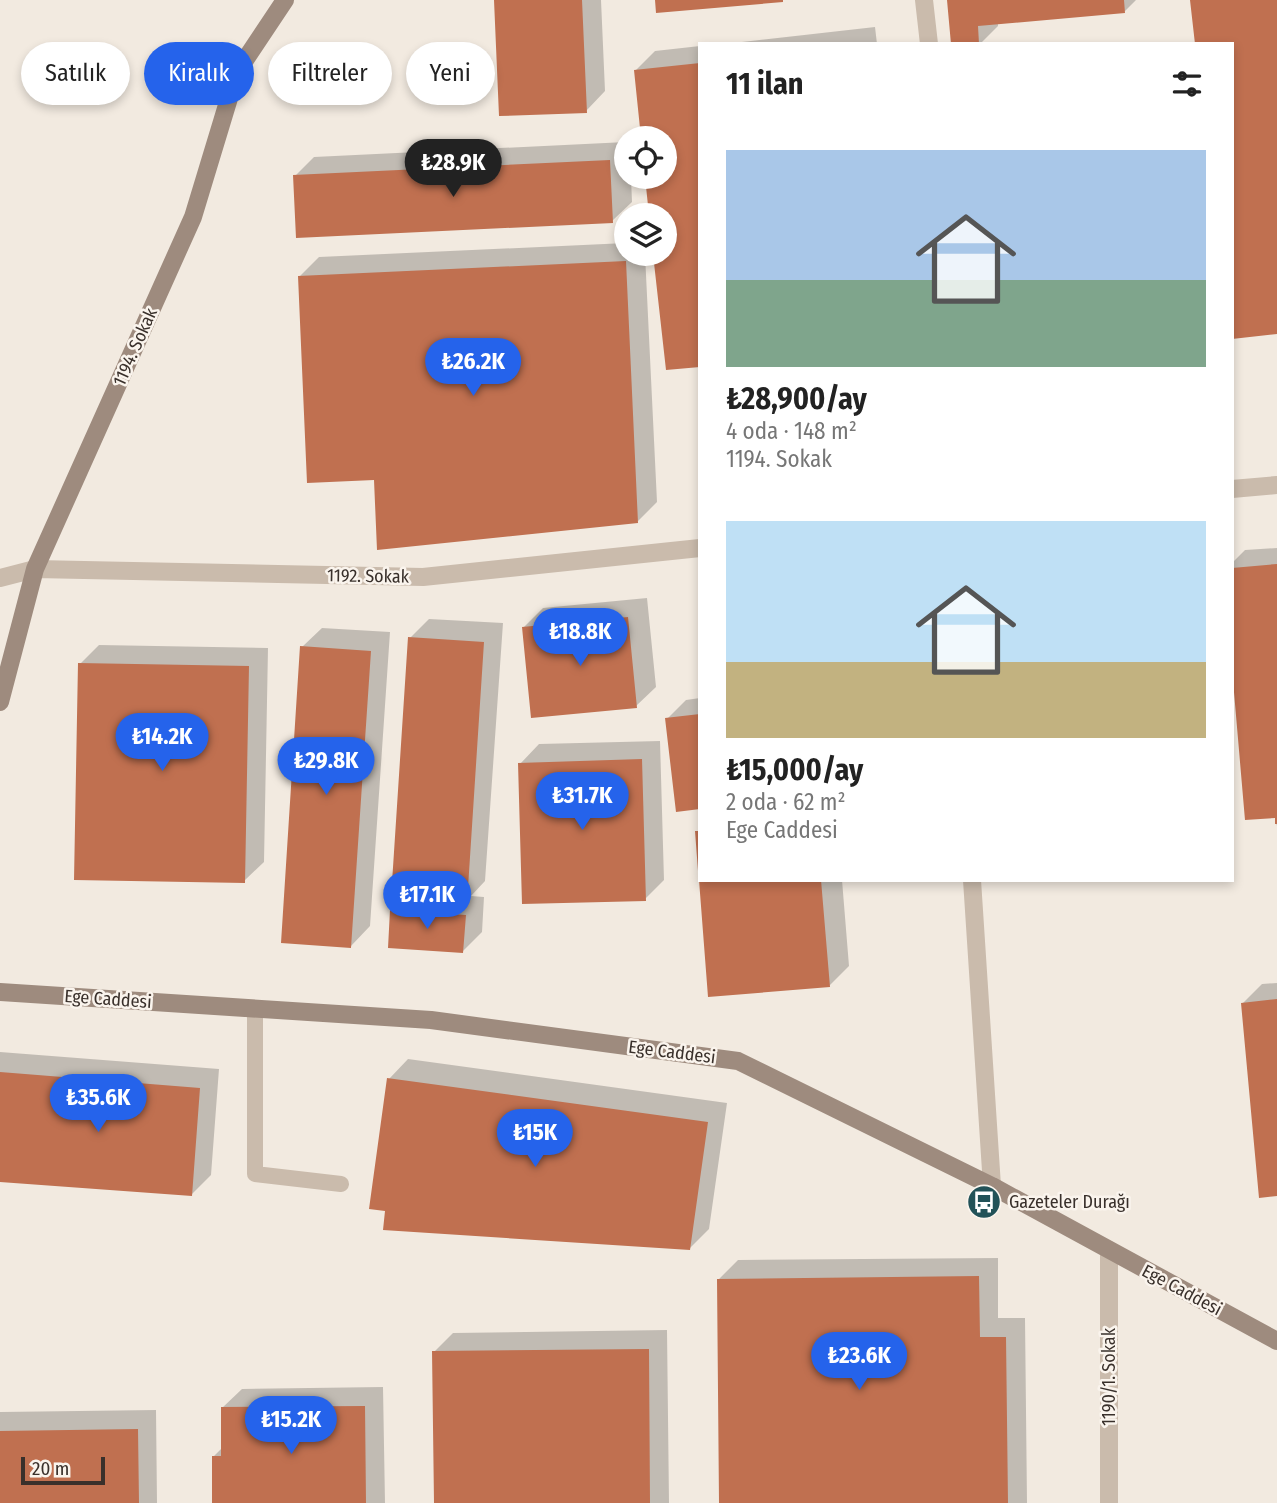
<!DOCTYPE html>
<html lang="tr">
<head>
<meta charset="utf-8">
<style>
  :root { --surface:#fff; --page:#f2f2f2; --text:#222; --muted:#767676; --accent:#2563eb }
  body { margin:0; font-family:"Fira Sans Condensed",sans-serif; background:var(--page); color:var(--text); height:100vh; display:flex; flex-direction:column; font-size:26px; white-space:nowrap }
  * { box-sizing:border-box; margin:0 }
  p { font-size:23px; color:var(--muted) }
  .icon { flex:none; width:38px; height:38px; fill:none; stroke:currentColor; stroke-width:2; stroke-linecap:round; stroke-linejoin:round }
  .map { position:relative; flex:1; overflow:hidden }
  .drawer { position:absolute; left:698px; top:42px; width:536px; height:840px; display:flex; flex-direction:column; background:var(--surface); border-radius:0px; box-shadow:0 4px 10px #0003 }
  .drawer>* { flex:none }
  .banner { position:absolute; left:21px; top:42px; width:572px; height:63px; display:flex; gap:14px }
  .fabs { position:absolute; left:614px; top:126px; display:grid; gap:14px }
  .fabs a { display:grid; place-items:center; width:63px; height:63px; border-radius:50%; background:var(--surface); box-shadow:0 4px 10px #0003; font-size:35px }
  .scale { position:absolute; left:21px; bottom:18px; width:84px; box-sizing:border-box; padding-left:7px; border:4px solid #39302b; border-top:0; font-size:19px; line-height:24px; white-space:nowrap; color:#39302b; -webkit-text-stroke:5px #faf4ed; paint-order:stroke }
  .price { position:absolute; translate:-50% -60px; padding:0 16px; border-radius:24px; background:var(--accent); color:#fff; font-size:23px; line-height:46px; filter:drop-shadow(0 2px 4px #0008) }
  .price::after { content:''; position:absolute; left:50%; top:42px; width:21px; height:16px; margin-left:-10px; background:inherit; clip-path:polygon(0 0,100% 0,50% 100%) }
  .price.on { background:#222; color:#fff }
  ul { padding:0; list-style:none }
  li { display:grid; align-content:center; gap:14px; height:371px; padding:0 28px }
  li span { display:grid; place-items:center; height:217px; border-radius:0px; color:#555 }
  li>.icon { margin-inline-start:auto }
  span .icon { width:126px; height:126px; fill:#fffc; stroke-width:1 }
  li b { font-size:30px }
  h2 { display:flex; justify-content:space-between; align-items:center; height:84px; padding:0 28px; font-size:30px }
  .pill { padding:0 24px; border-radius:32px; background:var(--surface); box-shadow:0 4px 10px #0003; font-size:24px; line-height:63px }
  .pill.on { background:var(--accent); color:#fff }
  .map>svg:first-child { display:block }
  .shadow { fill:#0003 }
  .building { fill:#c07050 }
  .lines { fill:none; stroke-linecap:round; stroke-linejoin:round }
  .lane { stroke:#cabbac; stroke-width:16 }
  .street { stroke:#cabbac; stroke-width:18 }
  .secondary { stroke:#9e8b7e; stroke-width:18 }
  .labels { text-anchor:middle; stroke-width:5; stroke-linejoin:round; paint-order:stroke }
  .street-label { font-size:18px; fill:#39302b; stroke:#faf4ed }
  .poi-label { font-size:18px; fill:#39302b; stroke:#faf4ed; text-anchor:start }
</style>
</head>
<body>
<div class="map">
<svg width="1277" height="1503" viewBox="0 0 1277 1503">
  <rect width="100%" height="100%" fill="#f2eae0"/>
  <path class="shadow" d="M496 0H601L605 91 586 111Z
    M949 0H1136L1125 11 998 23V26L980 44H953Z
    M875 27 877 44H724Z
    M700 46V365L668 368 655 254H665V215H651L647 177H665V138H643L635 71 655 51Z
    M626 142V177H631L632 202 612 221 295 176 314 157Z
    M626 243V254H645L657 502 638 521 376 478 299 277 319 257Z
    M1277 548V826L1232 648V563L1245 550Z
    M647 598 656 687 636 706 524 627 543 608Z
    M429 619 503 623 485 881 471 896 484 897 482 932 463 951 392 911 406 897 410 638Z
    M322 628 390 632 370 926 351 946 302 647Z
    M99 645 268 648 264 862 244 881 80 664Z
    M700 698V807L667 719 686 700Z
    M660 741 664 880 645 899 520 764 539 744Z
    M701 880H842L849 966 829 986Z
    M1277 983V1194L1242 1004 1262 984Z
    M0 1052 219 1069 211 1175 191 1195 0 1180Z
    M408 1059 727 1103 709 1229 690 1248 389 1079Z
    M998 1258V1318H1025L1027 1503H721L718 1280 738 1260Z
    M667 1330 669 1503H436L434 1352 453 1333Z
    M383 1387 385 1503H214V1456L223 1447 222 1408 242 1389Z
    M156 1410 157 1503H0V1412Z"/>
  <path class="building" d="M494 0H582L587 113 499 116Z
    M655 0H783V2L656 13Z
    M947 0H1124L1125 13 978 26 979 44H951Z
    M1190 0H1277V334L1232 339V44H1195Z
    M700 63V367L666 370 653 254H665V215H649L645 177H665V138H641L634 70Z
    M610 160 613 223 296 238 293 175Z
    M626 261 638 523 377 550 374 480 307 483 298 276Z
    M1277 564V824H1275V818L1245 820 1232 669V568Z
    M628 617 637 708 531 718 522 627Z
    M408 637 484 642 467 903 391 898Z
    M300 646 371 651 351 948 281 943Z
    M78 663 249 666 245 883 74 880Z
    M700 714V809L676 812 665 718Z
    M642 759 646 901 522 904 518 763Z
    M695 831H700V871H698Z
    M699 880H821L830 987 708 997Z
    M390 910 466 915 463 953 388 948Z
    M1277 999V1196L1259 1198 1241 1003Z
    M0 1072 200 1088 192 1196 0 1182Z
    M387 1078 708 1122 690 1250 383 1230 385 1211 369 1209Z
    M979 1276 980 1337H1006L1008 1503H719L717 1279Z
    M649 1349 650 1503H434L432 1351Z
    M365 1406 366 1503H212V1456H221V1407Z
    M138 1429 139 1503H0V1431Z"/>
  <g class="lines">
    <path class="lane" d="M255 1009V1174L341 1184"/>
    <path class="street" d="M924 0 929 44
      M1232 489 1277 485
      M0 578 35 569 423 577 700 548
      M972 880 992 1186
      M1109 1250V1503"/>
    <path class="secondary" d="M0 702 35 569 193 217 237 72 285 0
      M0 992 431 1020 738 1061 992 1186 1277 1341"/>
  </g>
  <defs>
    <g id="bus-disc" transform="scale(1.75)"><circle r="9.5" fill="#225258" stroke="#faf4ed"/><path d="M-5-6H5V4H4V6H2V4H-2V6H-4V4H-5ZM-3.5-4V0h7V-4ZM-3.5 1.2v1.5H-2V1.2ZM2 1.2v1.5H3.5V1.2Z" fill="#fff"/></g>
  </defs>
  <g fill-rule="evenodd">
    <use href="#bus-disc" x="984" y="1202"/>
  </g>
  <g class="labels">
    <g class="street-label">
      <text transform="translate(135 347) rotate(-66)" y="6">1194. Sokak</text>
      <text transform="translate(368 576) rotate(1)" y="6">1192. Sokak</text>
      <text transform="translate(108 999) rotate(4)" y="6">Ege Caddesi</text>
      <text transform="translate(672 1052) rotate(7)" y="6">Ege Caddesi</text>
      <text transform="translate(1182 1290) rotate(28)" y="6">Ege Caddesi</text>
      <text transform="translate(1109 1377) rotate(-90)" y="6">1190/1. Sokak</text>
    </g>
    <g class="poi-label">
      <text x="1009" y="1208">Gazeteler Durağı</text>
    </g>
  </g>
</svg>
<div class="fabs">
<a><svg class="icon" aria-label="locate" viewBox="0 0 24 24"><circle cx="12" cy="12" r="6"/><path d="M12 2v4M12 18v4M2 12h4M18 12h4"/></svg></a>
<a><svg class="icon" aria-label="layers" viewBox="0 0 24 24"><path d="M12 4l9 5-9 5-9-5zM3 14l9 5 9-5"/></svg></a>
</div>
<div class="scale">20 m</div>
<b class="price on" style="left:453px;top:199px">₺28.9K</b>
<b class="price" style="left:473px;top:398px">₺26.2K</b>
<b class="price" style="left:580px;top:668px">₺18.8K</b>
<b class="price" style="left:162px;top:773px">₺14.2K</b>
<b class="price" style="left:326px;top:797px">₺29.8K</b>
<b class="price" style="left:582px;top:832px">₺31.7K</b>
<b class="price" style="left:427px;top:931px">₺17.1K</b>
<b class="price" style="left:98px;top:1134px">₺35.6K</b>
<b class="price" style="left:535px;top:1169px">₺15K</b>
<b class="price" style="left:859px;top:1392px">₺23.6K</b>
<b class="price" style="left:291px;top:1456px">₺15.2K</b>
<div class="banner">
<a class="pill">Satılık</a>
<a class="pill on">Kiralık</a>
<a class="pill">Filtreler</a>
<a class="pill">Yeni</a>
</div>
<section class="drawer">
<h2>11 ilan<svg class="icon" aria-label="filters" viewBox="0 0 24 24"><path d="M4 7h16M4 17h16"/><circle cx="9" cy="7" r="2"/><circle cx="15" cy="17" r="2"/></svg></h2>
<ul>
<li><span style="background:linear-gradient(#a9c7e8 60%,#7fa58c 0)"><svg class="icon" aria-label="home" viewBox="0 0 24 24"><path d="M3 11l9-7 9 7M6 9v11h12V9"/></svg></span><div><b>₺28,900/ay</b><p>4 oda · 148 m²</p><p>1194. Sokak</p></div></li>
<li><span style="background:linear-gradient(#bfe0f5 65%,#c2b280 0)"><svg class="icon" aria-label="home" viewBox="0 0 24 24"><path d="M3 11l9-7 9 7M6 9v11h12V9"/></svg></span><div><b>₺15,000/ay</b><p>2 oda · 62 m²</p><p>Ege Caddesi</p></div></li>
</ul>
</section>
</div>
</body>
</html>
